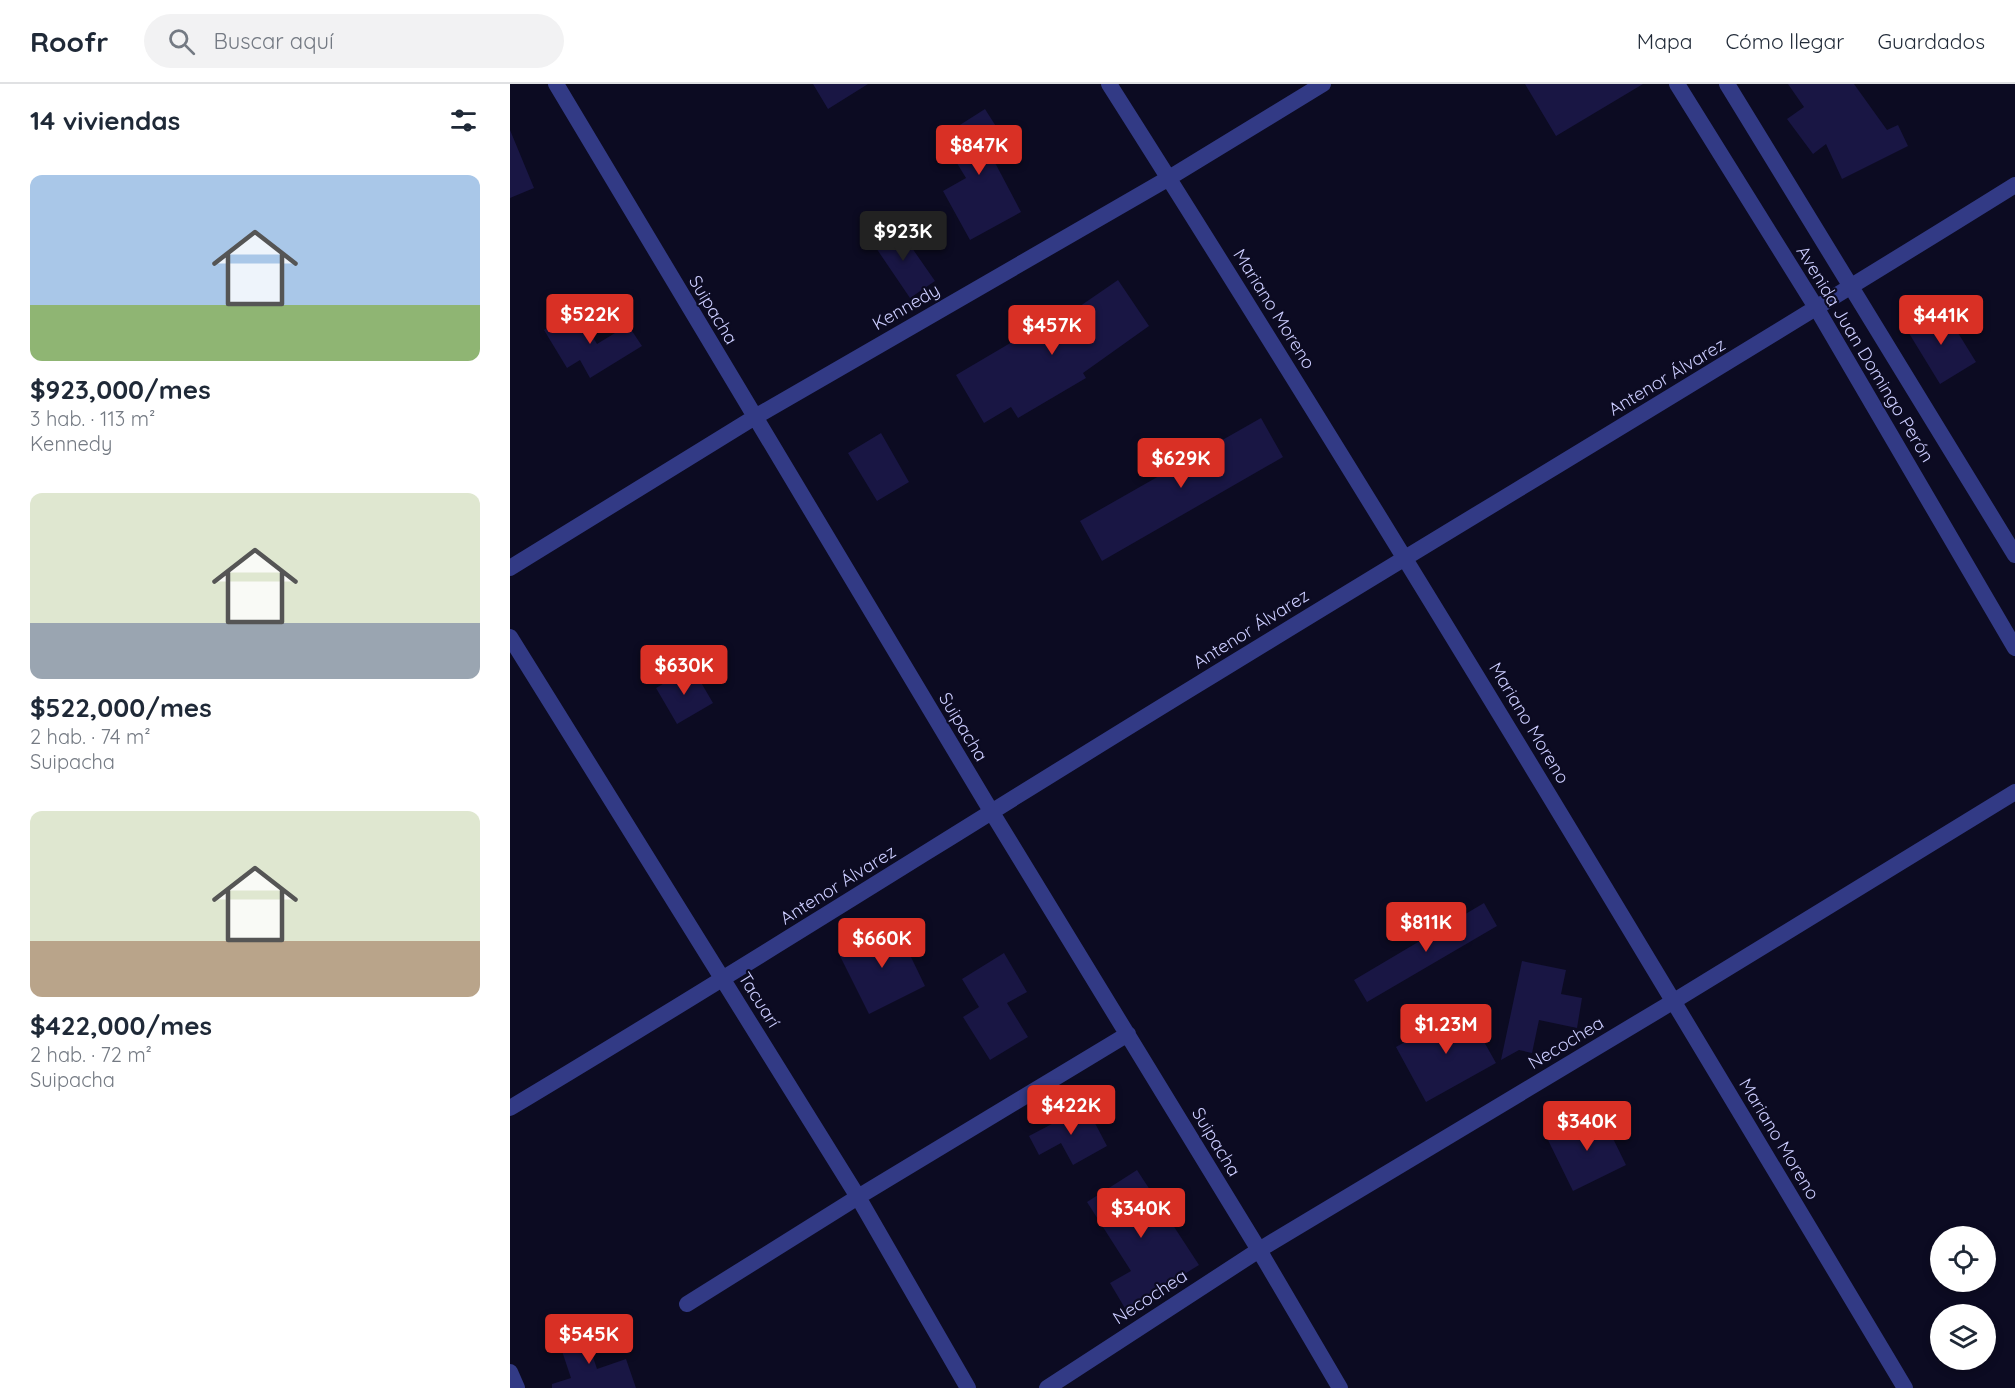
<!DOCTYPE html>
<html lang="es">
<head>
<meta charset="utf-8">
<style>
  :root { --surface:#fff; --page:#f2f2f3; --text:#1f2937; --muted:#747a83; --line:#e0e1e3; --accent:#d93025 }
  body { margin:0; font-family:Quicksand,sans-serif; background:var(--page); color:var(--text); height:100vh; display:flex; flex-direction:column; font-size:22px; white-space:nowrap }
  * { box-sizing:border-box; margin:0 }
  p { font-size:20px; color:var(--muted) }
  .icon { flex:none; width:33px; height:33px; fill:none; stroke:currentColor; stroke-width:2; stroke-linecap:round; stroke-linejoin:round }
  .map { position:relative; flex:1; overflow:hidden }
  .sheet { display:flex; flex-direction:column; background:var(--surface); width:510px }
  .sheet>* { flex:none }
  .fabs { position:absolute; left:1420px; top:1142px; display:grid; gap:12px }
  .fabs a { display:grid; place-items:center; width:66px; height:66px; border-radius:50%; background:var(--surface); box-shadow:0 3px 9px #0003; font-size:30px }
  .price { position:absolute; translate:-50% -51px; padding:0 14px; border-radius:6px; background:var(--accent); color:#fff; font-size:20px; line-height:39px; filter:drop-shadow(0 2px 3px #0008) }
  .price::after { content:''; position:absolute; left:50%; top:36px; width:18px; height:14px; margin-left:-9px; background:inherit; clip-path:polygon(0 0,100% 0,50% 100%) }
  .price.active { background:#222; color:#fff }
  ul { padding:0; list-style:none }
  li { display:grid; align-content:center; gap:12px; height:318px; padding:0 30px }
  li span { display:grid; place-items:center; height:186px; border-radius:12px; color:#555 }
  li>.icon { margin-inline-start:auto }
  span .icon { width:108px; height:108px; fill:#fffc; stroke-width:1 }
  li b { font-size:26px }
  h2 { display:flex; justify-content:space-between; align-items:center; height:72px; padding:0 30px; font-size:26px }
  header { display:flex; align-items:center; gap:36px; box-sizing:border-box; height:84px; padding:0 30px; background:var(--surface); border-bottom:2px solid var(--line) }
  header strong { font-size:28px }
  nav { display:flex; gap:33px; margin-inline-start:auto; font-size:21px }
  .search { width:420px; height:54px; background:var(--page); display:flex; align-items:center; gap:15px; box-sizing:border-box; padding:0 21px; border-radius:33px; color:var(--muted); font-size:22px }
  main { display:flex; flex:1; min-height:0 }
  .map>svg:first-child { display:block }
  .building { fill:#191644 }
  .lines { fill:none; stroke-linecap:round; stroke-linejoin:round }
  .minor { stroke:#323a85; stroke-width:16 }
  .labels { text-anchor:middle; stroke-width:4.5; stroke-linejoin:round; paint-order:stroke }
  .street-label { font-size:18px; fill:#cccdff; stroke:#0c0b22 }
</style>
</head>
<body>
<header>
<strong>Roofr</strong>
<div class="search"><svg class="icon" aria-label="search" viewBox="0 0 24 24"><circle cx="10" cy="10" r="6"/><path d="M15 15l6 6"/></svg>Buscar aquí</div>
<nav><a>Mapa</a><a>Cómo llegar</a><a>Guardados</a></nav>
</header>
<main>
<section class="sheet">
<h2>14 viviendas<svg class="icon" aria-label="filters" viewBox="0 0 24 24"><path d="M4 7h16M4 17h16"/><circle cx="9" cy="7" r="2"/><circle cx="15" cy="17" r="2"/></svg></h2>
<ul>
<li><span style="background:linear-gradient(#a9c7e8 70%,#8fb573 0)"><svg class="icon" aria-label="home" viewBox="0 0 24 24"><path d="M3 11l9-7 9 7M6 9v11h12V9"/></svg></span><div><b>$923,000/mes</b><p>3 hab. · 113 m²</p><p>Kennedy</p></div></li>
<li><span style="background:linear-gradient(#dfe7d0 70%,#9aa5b1 0)"><svg class="icon" aria-label="home" viewBox="0 0 24 24"><path d="M3 11l9-7 9 7M6 9v11h12V9"/></svg></span><div><b>$522,000/mes</b><p>2 hab. · 74 m²</p><p>Suipacha</p></div></li>
<li><span style="background:linear-gradient(#dfe7d0 70%,#b9a48a 0)"><svg class="icon" aria-label="home" viewBox="0 0 24 24"><path d="M3 11l9-7 9 7M6 9v11h12V9"/></svg></span><div><b>$422,000/mes</b><p>2 hab. · 72 m²</p><p>Suipacha</p></div></li>
</ul>
</section>
<div class="map">
<svg width="1505" height="1304" viewBox="0 0 1505 1304">
  <rect width="100%" height="100%" fill="#0c0b22"/>
  <path class="building" d="M303 0H358L318 25Z
    M1015 0H1133L1046 52Z
    M1278 0H1344L1377 46 1388 41 1398 62 1332 95 1316 60 1303 70 1277 35 1294 23Z
    M475 25 499 63 482 73 511 128 460 156 433 107 456 94 431 53Z
    M0 46 24 104 0 114Z
    M386 141 425 197 400 214 362 158Z
    M608 196 639 242 573 289 576 294 508 334 501 323 474 339 446 291 541 235 544 240Z
    M1432 223 1466 278 1430 300 1397 246Z
    M67 227 87 260 118 241 132 262 80 294 70 276 57 284 34 246Z
    M751 334 773 373 592 477 570 437Z
    M371 349 399 398 367 417 338 369Z
    M182 583 203 619 167 640 146 604Z
    M974 819 987 842 857 918 844 896Z
    M385 840 415 902 359 930 328 868Z
    M494 869 517 908 497 919 518 953 480 976 453 933 469 923 452 895Z
    M1012 877 1056 886 1051 910 1072 914 1067 944 1029 936 1022 969 1009 966 991 976Z
    M955 924 986 979 916 1018 886 963Z
    M576 1022 597 1062 563 1081 551 1059 529 1071 519 1052Z
    M1091 1030 1116 1081 1063 1107 1038 1056Z
    M627 1086 689 1181 616 1226 600 1199 621 1187 577 1118Z
    M72 1240 87 1285 116 1275 126 1304H42V1300L61 1294 46 1249Z"/>
  <g class="lines">
    <path class="minor" d="M46 0 481 727 749 1166 830 1304
      M599 0C872 430 1134 867 1395 1304
      M1167 0 1307 225 1505 564
      M1217 0 1505 471
      M0 484 245 333 659 94 813 0
      M0 553 348 1113 458 1304
      M0 1024C231 886 458 741 687 601 959 434 1234 270 1505 101
      M177 1220 348 1113 618 950
      M0 1288 7 1304
      M537 1304 749 1166 1164 917 1505 708"/>
  </g>
  <g class="labels">
    <g class="street-label">
      <text transform="translate(396 223) rotate(-30)" y="6">Kennedy</text>
      <text transform="translate(764 225) rotate(58)" y="6">Mariano Moreno</text>
      <text transform="translate(203 226) rotate(59)" y="6">Suipacha</text>
      <text transform="translate(1355 270) rotate(59)" y="6">Avenida Juan Domingo Perón</text>
      <text transform="translate(1157 293) rotate(-31)" y="6">Antenor Álvarez</text>
      <text transform="translate(741 545) rotate(-32)" y="6">Antenor Álvarez</text>
      <text transform="translate(1019 639) rotate(59)" y="6">Mariano Moreno</text>
      <text transform="translate(453 643) rotate(59)" y="6">Suipacha</text>
      <text transform="translate(328 801) rotate(-32)" y="6">Antenor Álvarez</text>
      <text transform="translate(249 916) rotate(58)" y="6">Tacuarí</text>
      <text transform="translate(1056 959) rotate(-31)" y="6">Necochea</text>
      <text transform="translate(1269 1055) rotate(59)" y="6">Mariano Moreno</text>
      <text transform="translate(706 1058) rotate(59)" y="6">Suipacha</text>
      <text transform="translate(640 1213) rotate(-33)" y="6">Necochea</text>
    </g>
  </g>
</svg>
<div class="fabs">
<a><svg class="icon" aria-label="locate" viewBox="0 0 24 24"><circle cx="12" cy="12" r="6"/><path d="M12 2v4M12 18v4M2 12h4M18 12h4"/></svg></a>
<a><svg class="icon" aria-label="layers" viewBox="0 0 24 24"><path d="M12 4l9 5-9 5-9-5zM3 14l9 5 9-5"/></svg></a>
</div>
<b class="price" style="left:469px;top:92px">$847K</b>
<b class="price active" style="left:393px;top:178px">$923K</b>
<b class="price" style="left:80px;top:261px">$522K</b>
<b class="price" style="left:1431px;top:262px">$441K</b>
<b class="price" style="left:542px;top:272px">$457K</b>
<b class="price" style="left:671px;top:405px">$629K</b>
<b class="price" style="left:174px;top:612px">$630K</b>
<b class="price" style="left:916px;top:869px">$811K</b>
<b class="price" style="left:372px;top:885px">$660K</b>
<b class="price" style="left:936px;top:971px">$1.23M</b>
<b class="price" style="left:561px;top:1052px">$422K</b>
<b class="price" style="left:1077px;top:1068px">$340K</b>
<b class="price" style="left:631px;top:1155px">$340K</b>
<b class="price" style="left:79px;top:1281px">$545K</b>
</div>
</main>
</body>
</html>
